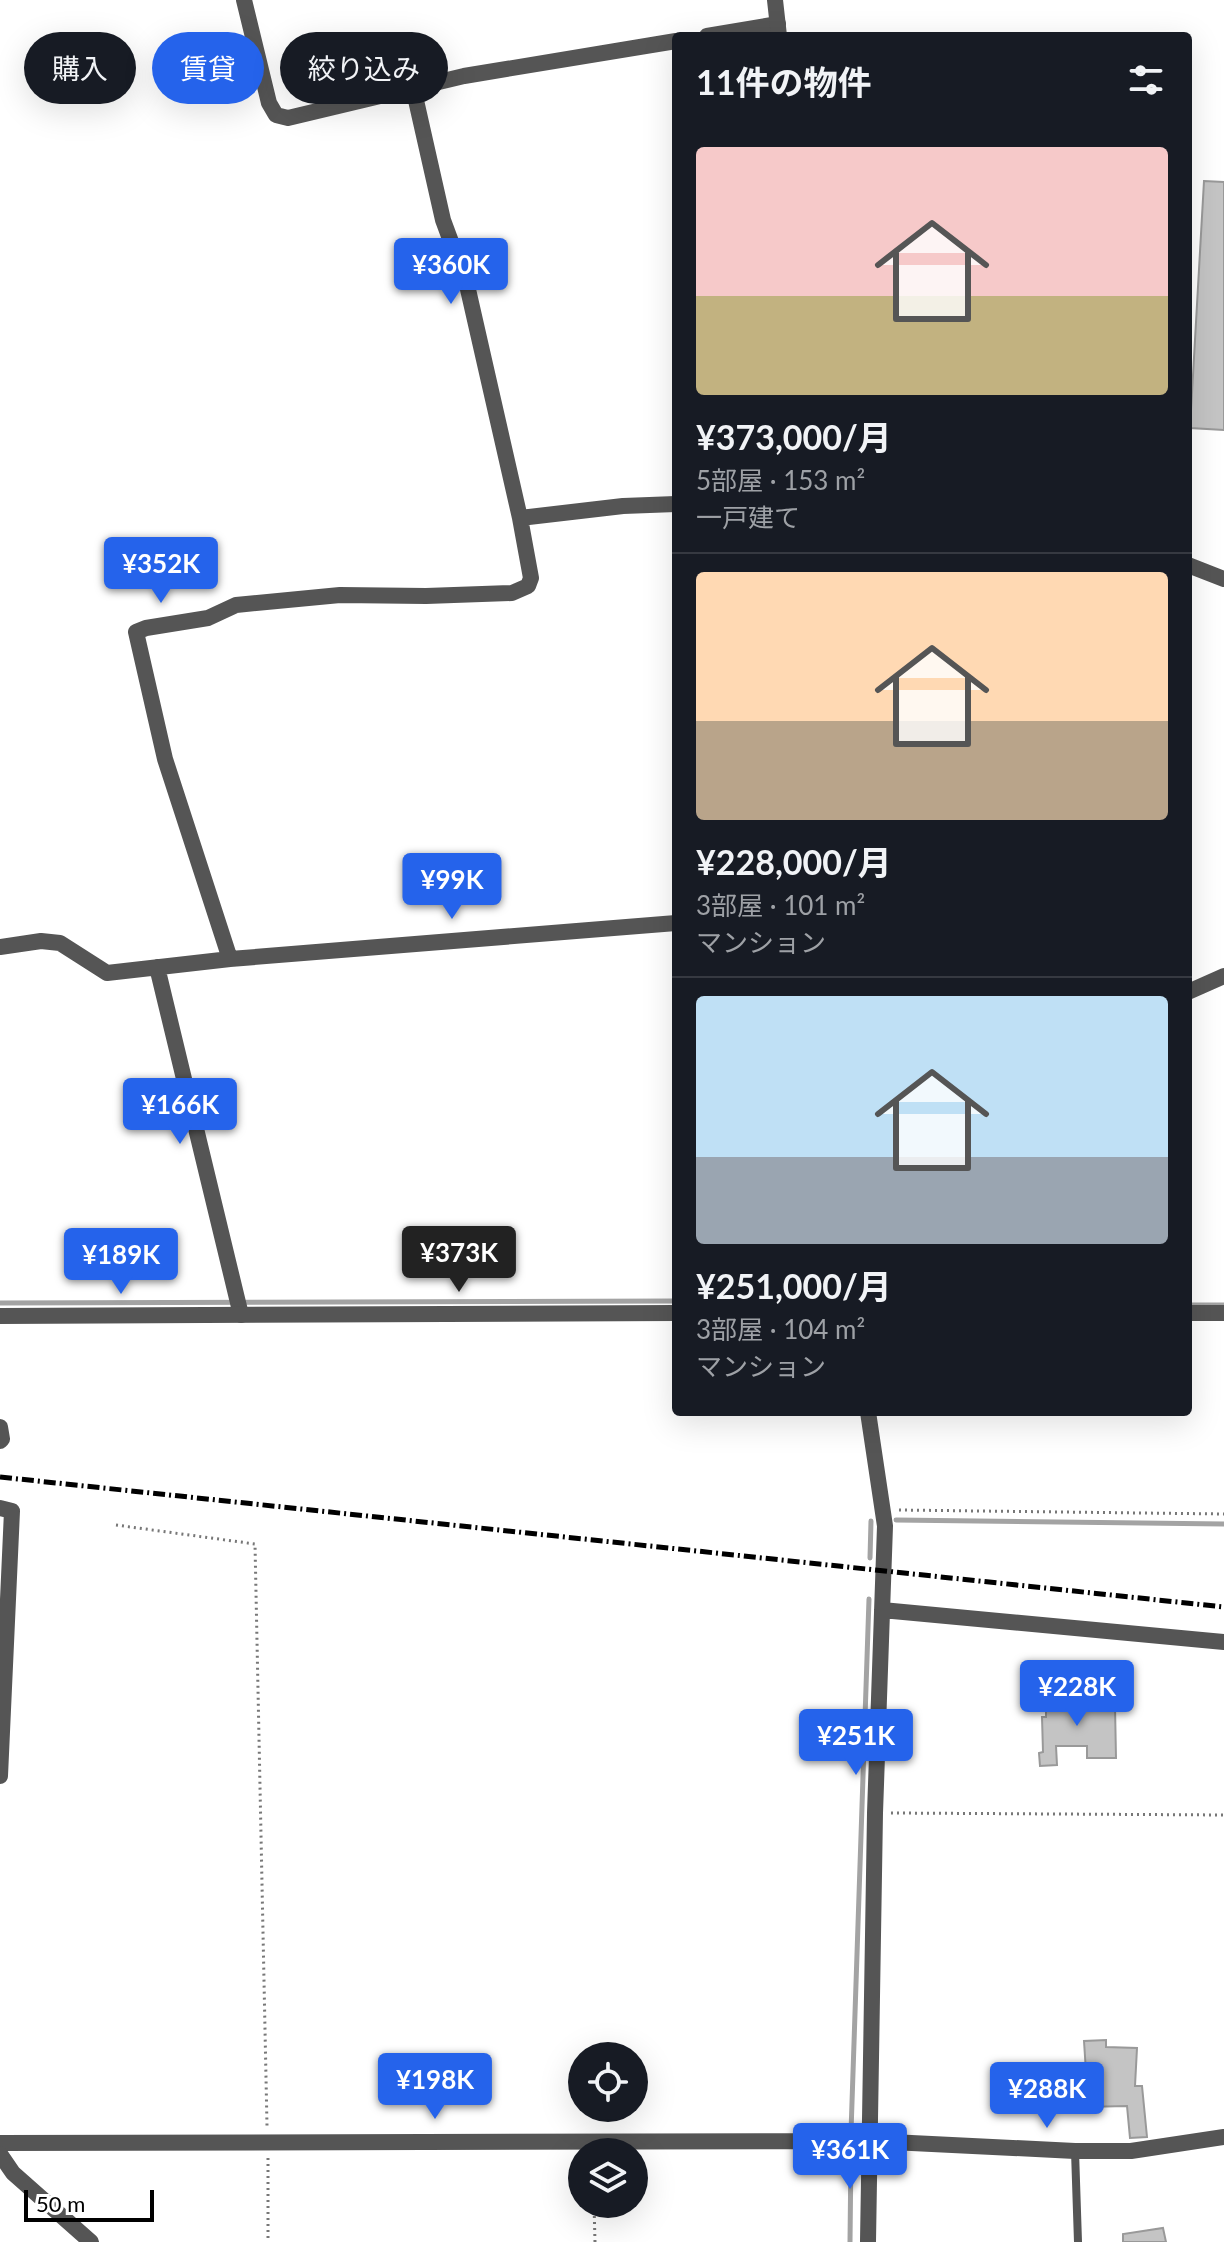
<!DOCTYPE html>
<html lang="ja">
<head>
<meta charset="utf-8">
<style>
  :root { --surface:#171b24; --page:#20242c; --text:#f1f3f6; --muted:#9ea1a6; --line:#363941; --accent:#2563eb }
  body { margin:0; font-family:Lato,"Noto Sans JP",sans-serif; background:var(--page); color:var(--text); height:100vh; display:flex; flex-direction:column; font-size:30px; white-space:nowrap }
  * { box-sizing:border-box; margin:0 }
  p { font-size:26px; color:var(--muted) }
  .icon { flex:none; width:44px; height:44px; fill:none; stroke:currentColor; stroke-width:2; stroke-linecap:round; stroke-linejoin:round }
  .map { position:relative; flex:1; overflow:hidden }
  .drawer { position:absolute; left:672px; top:32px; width:520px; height:1384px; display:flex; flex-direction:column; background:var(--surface); border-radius:8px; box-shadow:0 8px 32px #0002 }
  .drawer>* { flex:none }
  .top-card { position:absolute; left:24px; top:32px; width:528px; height:72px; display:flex; gap:16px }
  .fabs { position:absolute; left:568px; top:2042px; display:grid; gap:16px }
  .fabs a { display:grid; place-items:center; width:80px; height:80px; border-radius:50%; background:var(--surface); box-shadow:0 8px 32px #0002; font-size:40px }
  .scale { position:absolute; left:24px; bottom:20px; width:130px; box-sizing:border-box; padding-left:8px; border:4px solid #000; border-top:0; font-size:22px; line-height:28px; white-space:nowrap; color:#000; -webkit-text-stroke:6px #fff; paint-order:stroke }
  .price { position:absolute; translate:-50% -68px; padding:0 18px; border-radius:8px; background:var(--accent); color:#fff; font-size:26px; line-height:52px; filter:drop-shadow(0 2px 4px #0008) }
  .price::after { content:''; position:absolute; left:50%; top:48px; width:24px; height:18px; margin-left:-12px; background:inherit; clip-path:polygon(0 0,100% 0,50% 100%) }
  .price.active { background:#222; color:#fff }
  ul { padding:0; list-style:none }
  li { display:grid; align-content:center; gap:16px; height:424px; padding:0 24px }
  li+li { border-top:2px solid var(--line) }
  li span { display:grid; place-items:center; height:248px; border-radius:8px; color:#555 }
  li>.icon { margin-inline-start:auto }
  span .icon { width:144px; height:144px; fill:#fffc; stroke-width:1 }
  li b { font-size:34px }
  h2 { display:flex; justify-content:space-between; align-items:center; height:96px; padding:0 24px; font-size:34px }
  .pill { padding:0 28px; border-radius:36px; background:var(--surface); box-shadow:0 8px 32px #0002; font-size:28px; line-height:72px }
  .pill.active { background:var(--accent); color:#fff }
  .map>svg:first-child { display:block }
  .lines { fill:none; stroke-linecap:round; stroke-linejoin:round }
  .stream { stroke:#a3a3a3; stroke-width:5 }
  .building { fill:#c4c4c4; stroke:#999; stroke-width:2 }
  .path { stroke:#777; stroke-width:3; stroke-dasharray:2 4; stroke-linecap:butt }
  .service { stroke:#555; stroke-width:8 }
  .minor { stroke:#555; stroke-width:16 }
  .tertiary { stroke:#555; stroke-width:16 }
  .rail { stroke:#000; stroke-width:5; stroke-dasharray:12 4 2 4; stroke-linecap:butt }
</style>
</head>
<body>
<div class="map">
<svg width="1224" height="2242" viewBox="0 0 1224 2242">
  <rect width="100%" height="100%" fill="#fff"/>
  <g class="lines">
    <path class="stream" d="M0 1303 676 1301
      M1188 1305H1224
      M896 1520 1224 1524
      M870 1558 871 1521
      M851 2132 869 1599
      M850 2242 851 2150"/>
  </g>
  <path class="building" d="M1204 181 1224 182V430L1190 428Z
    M1046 1688H1069V1706H1115L1116 1758H1087V1746H1056L1057 1765 1040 1766 1039 1753 1043 1752 1042 1717H1046Z
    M1106 2040V2047L1137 2048 1135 2086H1142L1147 2137 1130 2138 1127 2106 1084 2107 1083 2072H1086L1084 2041Z
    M1163 2228 1166 2242H1123V2234Z"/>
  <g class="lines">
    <path class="path" d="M899 1510 1224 1514
      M116 1525 255 1544 267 2126
      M891 1813 1224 1815
      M268 2158V2242
      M594 2204 595 2242"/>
    <path class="service" d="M1075 2151 1078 2242"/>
    <path class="minor" d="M244 0 269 103 276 115 288 118 464 76 676 41
      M707 36 778 24
      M520 518 623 506 676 504
      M0 947 41 941 60 943 107 973 230 959 676 923
      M230 959 165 759 136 632 146 628 208 618 236 605 340 595 426 596 512 593 528 586 531 578 520 518 467 285 443 220 413 87
      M157 967 241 1315
      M1188 992 1224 976
      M868 1412 885 1526 875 1813 868 2242
      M0 1427 2 1439 0 1441
      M0 1508 12 1511 0 1776
      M882 1610 1224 1642
      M0 2143 871 2141 1075 2151H1131L1224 2137"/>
    <path class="tertiary" d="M775 0 779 36
      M1188 565 1224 579
      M1188 1313H1224
      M0 1316 676 1313
      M0 2154 13 2173 91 2242"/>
    <path class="rail" d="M0 1477 1224 1607"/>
  </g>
</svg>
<div class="fabs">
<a><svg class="icon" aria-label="locate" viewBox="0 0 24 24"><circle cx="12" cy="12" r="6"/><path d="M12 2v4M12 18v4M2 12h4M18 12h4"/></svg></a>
<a><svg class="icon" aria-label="layers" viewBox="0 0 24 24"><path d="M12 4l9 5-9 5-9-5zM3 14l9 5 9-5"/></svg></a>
</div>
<div class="scale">50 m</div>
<b class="price" style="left:451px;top:306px">¥360K</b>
<b class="price" style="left:161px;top:605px">¥352K</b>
<b class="price" style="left:452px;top:921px">¥99K</b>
<b class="price" style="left:180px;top:1146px">¥166K</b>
<b class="price active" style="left:459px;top:1294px">¥373K</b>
<b class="price" style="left:121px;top:1296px">¥189K</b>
<b class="price" style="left:1077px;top:1728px">¥228K</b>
<b class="price" style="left:856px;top:1777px">¥251K</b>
<b class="price" style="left:435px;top:2121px">¥198K</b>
<b class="price" style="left:1047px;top:2130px">¥288K</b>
<b class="price" style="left:850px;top:2191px">¥361K</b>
<div class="top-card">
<a class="pill">購入</a>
<a class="pill active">賃貸</a>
<a class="pill">絞り込み</a>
</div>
<section class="drawer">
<h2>11件の物件<svg class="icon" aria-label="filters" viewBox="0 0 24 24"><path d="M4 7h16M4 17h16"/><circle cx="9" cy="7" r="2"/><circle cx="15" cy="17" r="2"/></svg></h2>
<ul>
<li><span style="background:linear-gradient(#f6c9c9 60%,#c2b280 0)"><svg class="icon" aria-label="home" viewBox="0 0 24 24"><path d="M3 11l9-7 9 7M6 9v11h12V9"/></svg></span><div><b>¥373,000/月</b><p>5部屋 · 153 m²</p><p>一戸建て</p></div></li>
<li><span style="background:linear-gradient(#ffd9b3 60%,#b9a48a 0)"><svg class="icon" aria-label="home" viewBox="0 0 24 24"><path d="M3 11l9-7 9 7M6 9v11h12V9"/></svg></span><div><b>¥228,000/月</b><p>3部屋 · 101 m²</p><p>マンション</p></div></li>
<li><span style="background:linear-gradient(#bfe0f5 65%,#9aa5b1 0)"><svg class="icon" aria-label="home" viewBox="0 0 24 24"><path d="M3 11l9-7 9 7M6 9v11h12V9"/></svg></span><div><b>¥251,000/月</b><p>3部屋 · 104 m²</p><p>マンション</p></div></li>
</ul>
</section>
</div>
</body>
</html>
